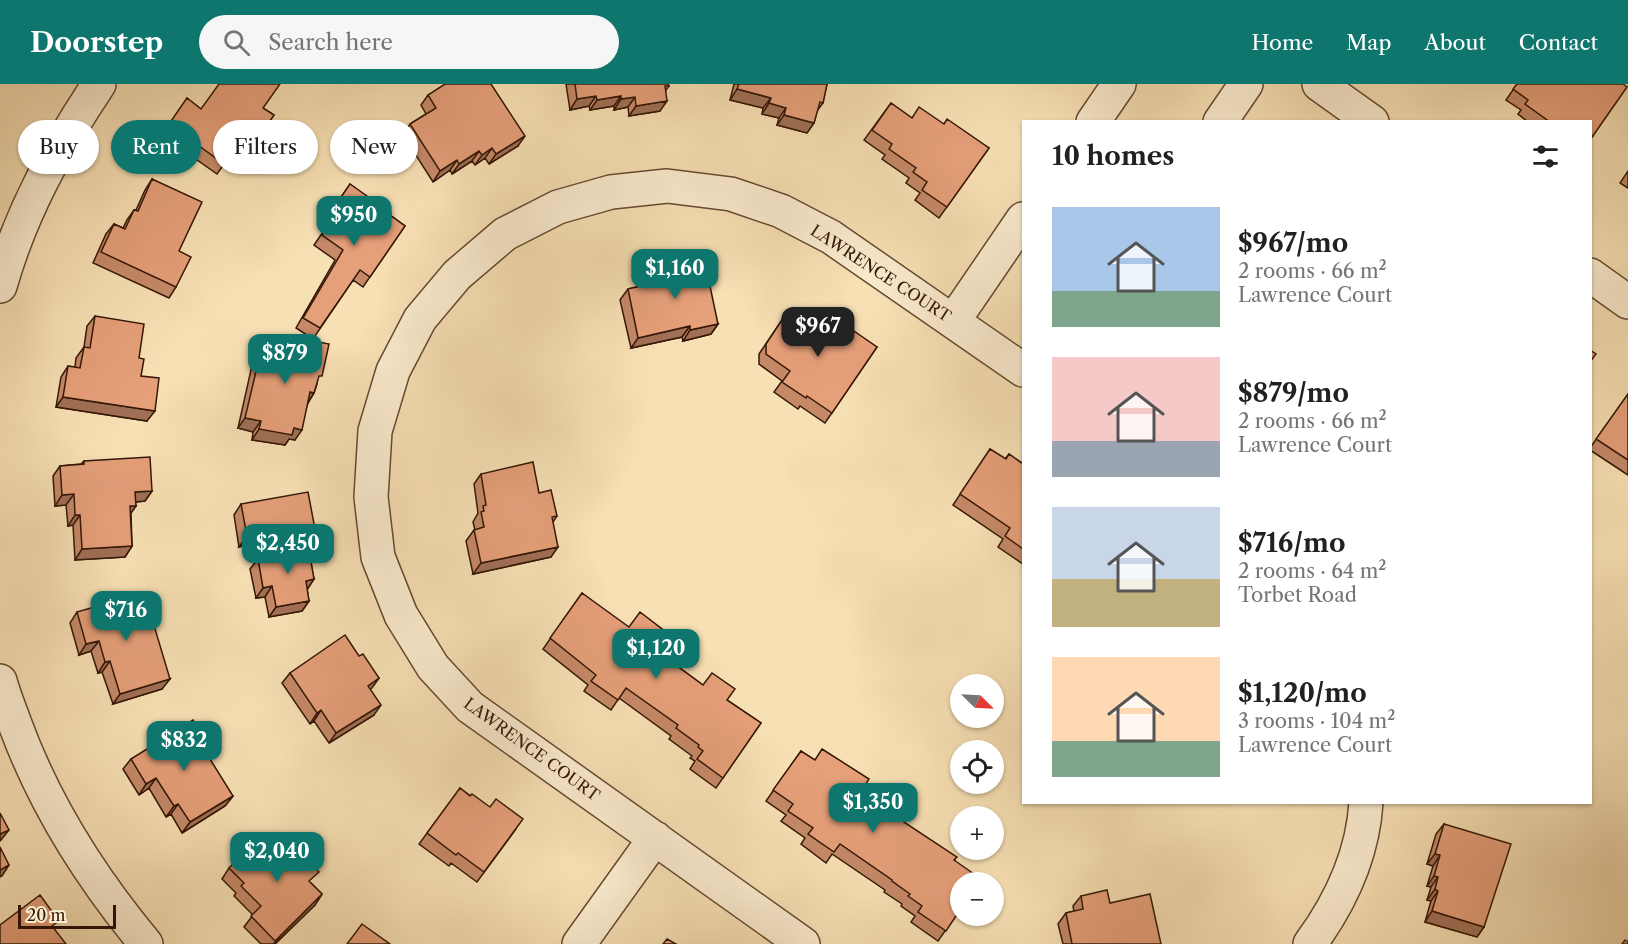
<!DOCTYPE html>
<html lang="en">
<head>
<meta charset="utf-8">
<style>
  :root { --surface:#fff; --page:#f6f6f6; --text:#202124; --muted:#757577; --accent:#0f766e }
  body { margin:0; font-family:"Libre Caslon Text",serif; background:var(--page); color:var(--text); height:100vh; display:flex; flex-direction:column; font-size:22px; white-space:nowrap }
  * { box-sizing:border-box; margin:0 }
  p { font-size:20px; color:var(--muted) }
  .icon { flex:none; width:33px; height:33px; fill:none; stroke:currentColor; stroke-width:2; stroke-linecap:round; stroke-linejoin:round }
  .map { position:relative; flex:1; overflow:hidden }
  .details { position:absolute; left:1022px; top:36px; width:570px; height:684px; display:flex; flex-direction:column; background:var(--surface); border-radius:0px; box-shadow:0 2px 4px #0004 }
  .details>* { flex:none }
  .banner { position:absolute; left:18px; top:36px; width:570px; height:54px; display:flex; gap:12px }
  .needle { width:39px; rotate:114deg }
  .buttons { position:absolute; left:950px; top:590px; display:grid; gap:12px }
  .buttons a { display:grid; place-items:center; width:54px; height:54px; border-radius:50%; background:var(--surface); box-shadow:0 2px 4px #0004; font-size:30px }
  .scale { position:absolute; left:18px; bottom:15px; width:98px; box-sizing:border-box; padding-left:6px; border:3px solid #341707; border-top:0; font-size:16px; line-height:21px; white-space:nowrap; color:#341707; -webkit-text-stroke:4px #faebce; paint-order:stroke }
  .price { position:absolute; translate:-50% -51px; padding:0 14px; border-radius:12px; background:var(--accent); color:#fff; font-size:20px; line-height:39px; filter:drop-shadow(0 2px 3px #0008) }
  .price::after { content:''; position:absolute; left:50%; top:36px; width:18px; height:14px; margin-left:-9px; background:inherit; clip-path:polygon(0 0,100% 0,50% 100%) }
  .price.on { background:#222; color:#fff }
  ul { padding:0; list-style:none }
  li { display:flex; align-items:center; gap:18px; height:150px; padding:0 30px }
  li span { display:grid; place-items:center; flex:none; width:168px; height:120px; border-radius:0px; color:#555 }
  li>.icon { margin-inline-start:auto }
  span .icon { width:72px; height:72px; fill:#fffc; stroke-width:1 }
  li b { font-size:26px }
  h2 { display:flex; justify-content:space-between; align-items:center; height:72px; padding:0 30px; font-size:26px }
  .pill { padding:0 21px; border-radius:27px; background:var(--surface); box-shadow:0 2px 4px #0004; font-size:21px; line-height:54px }
  .pill.on { background:var(--accent); color:#fff }
  header { display:flex; align-items:center; gap:36px; box-sizing:border-box; height:84px; padding:0 30px; background:var(--accent); color:#fff }
  header strong { font-size:28px }
  nav { display:flex; gap:33px; margin-inline-start:auto; font-size:21px }
  .search { width:420px; height:54px; background:var(--page); display:flex; align-items:center; gap:15px; box-sizing:border-box; padding:0 21px; border-radius:33px; color:var(--muted); font-size:22px }
  .map>svg:first-child { display:block }
  .lines { fill:none; stroke-linecap:round; stroke-linejoin:round }
  .minor-casing { stroke:#654932; stroke-width:36 }
  .minor { stroke:#faebce; stroke-width:33 }
  .wall { fill:#c58968; stroke:#341707; stroke-width:1.5 }
  .shaded-wall { fill:#a06f55; stroke:#341707; stroke-width:1.5 }
  .building { fill:#e59f79; stroke:#341707; stroke-width:1.5 }
  .labels { text-anchor:middle; stroke-width:6; stroke-linejoin:round; paint-order:stroke }
  .street-label { font-size:16px; fill:#341707; stroke:#faebce }
</style>
</head>
<body>
<header>
<strong>Doorstep</strong>
<div class="search"><svg class="icon" aria-label="search" viewBox="0 0 24 24"><circle cx="10" cy="10" r="6"/><path d="M15 15l6 6"/></svg>Search here</div>
<nav><a>Home</a><a>Map</a><a>About</a><a>Contact</a></nav>
</header>
<div class="map">
<svg width="1628" height="860" viewBox="0 0 1628 860">
  <rect width="100%" height="100%" fill="#f7e0b4"/>
  <filter id="stains"><feTurbulence type="fractalNoise" baseFrequency=".00333" numOctaves="4"/><feColorMatrix values="0 0 0 0 .2 0 0 0 0 .09 0 0 0 0 .02 0 0 0 .5 -.17"/></filter>
  <radialGradient id="worn" r=".72"><stop offset=".6" stop-color="#630" stop-opacity="0"/><stop offset="1" stop-color="#630" stop-opacity=".3"/></radialGradient>
  <g class="lines">
    <g class="minor-casing">
      <path id="minor" d="M1319 0 1372 38
        M1093 38 1119 0
        M1220 38 1246 0
        M1590 191 1628 218
        M0 202C21 128 57 63 99 0
        M954 236 1023 135
        M0 597C4 612 10 626 15 640 45 722 91 794 146 860
        M579 860 655 754
        M803 860 470 623 433 583 401 531 378 473 371 413 375 347 393 287 420 235 457 191 505 150 558 123 611 108 667 102 731 110 781 127 831 153 1023 286
        M1310 860C1340 819 1363 770 1366 718"/>
    </g>
    <use href="#minor" class="minor"/>
  </g>
  <path class="wall" d="M566 0H668L669 2 666 6 660 27 629 32 628 23 614 26V22L590 26 589 22 570 26Z
    M734 0H827L823 19 817 27 814 39 807 49 777 41 779 34 762 30 763 24 730 16Z
    M1517 0 1590 38H1528L1518 30 1521 26 1506 16Z
    M428 11 518 62 489 80 485 74 475 81 472 77 452 90 450 86 433 98 403 51 410 40 426 30 421 21Z
    M187 14 201 25 263 24 274 31 251 64 241 56 217 90 162 51Z
    M891 19 912 34 944 40 989 64 939 134 915 116 920 109 906 99 909 94 882 75 885 71 864 56Z
    M1628 87V104L1620 99Z
    M152 95 179 167 176 203 169 214 93 179 106 150 114 140 123 144 127 136 134 126H136L145 106Z
    M350 100 390 131 405 142 363 203 353 196 313 255 296 244 335 176 314 161 327 142 323 140Z
    M672 176 718 240 711 250 683 257 682 253 631 264 620 216 628 205 663 197 667 192 665 187Z
    M788 227 808 234 847 252 877 263 825 339 800 322 798 325 774 308 782 297 759 280V270Z
    M95 232 139 274 147 337 56 323 61 293 68 282 75 283 76 274 84 263 87 242Z
    M303 255 317 300 314 309 308 319 295 356 289 355 285 361 252 356 253 348 238 344 255 268 263 258 297 263Z
    M1628 310V391L1590 366V364Z
    M990 365 1005 375 1009 370 1023 380V480L998 463 1003 455 953 421Z
    M84 377 152 407 145 417 135 418 136 422 131 429 132 462 125 473 75 476 73 441 68 442 66 421 55 422 53 392 60 382 81 380Z
    M481 390 539 409 557 432 553 438 551 473 473 490 466 457 474 446H475L473 438 478 429 474 400Z
    M241 420 312 450 307 460 314 495 307 505 309 517 302 527 269 533 265 513 256 514 250 485 258 475 297 463 247 466 246 461 239 463 234 431Z
    M582 509 654 565 703 601 727 616 761 639 716 704 690 685 695 677 690 674 692 672 669 655 671 652 619 614 611 626 584 607 588 601 543 565Z
    M77 528 162 605 113 620 102 588 98 589 91 567 79 571 70 539Z
    M359 572 379 594 370 605 374 631 329 659 314 637 310 640 282 599 290 589Z
    M801 667 955 776 960 826 938 857 911 838 915 832 901 822 902 820 884 808 885 806 832 770 826 779 801 760 805 754 781 737 786 731 766 717Z
    M131 675 233 712 225 722 182 749 171 730 166 733 149 704 139 711 123 685Z
    M460 704 516 745 477 798 451 779 449 782 419 760Z
    M1444 740 1484 843 1477 853 1425 838 1431 817 1427 816 1431 803 1427 802 1433 782 1427 780 1436 750Z
    M229 784 311 799 322 810 315 821 275 860H261L244 843 253 831 234 812 236 809 222 795Z
    M1081 812 1110 819 1161 860H1063L1058 840 1066 829 1074 827 1073 822Z"/>
  <path class="shaded-wall" d="M737 5 771 14 763 24 730 16Z
    M596 12 589 22 570 26 577 15Z
    M621 12 614 22 590 26 597 16Z
    M635 13 628 23 614 26 621 15Z
    M667 17 660 27 629 32 636 22Z
    M769 19 786 24 779 34 762 30Z
    M784 31 814 39 807 49 777 41Z
    M525 52 518 62 489 80 496 70Z
    M492 64 485 74 475 81 482 71Z
    M479 67 472 77 452 90 459 80Z
    M457 76 450 86 433 98 440 87Z
    M718 240 711 250 683 257 690 246Z
    M690 242 682 253 631 264 638 254Z
    M310 308 314 309 307 320Z
    M63 313 155 327 147 337 56 323Z
    M245 334 261 337 253 348 238 344Z
    M294 344 302 346 295 356 289 355 285 361 252 356 259 345Z
    M152 407 145 417 127 419 135 408Z
    M74 410 66 421 55 422 62 411Z
    M130 422H136L128 433Z
    M75 431H80L73 441 68 442Z
    M315 445 311 452H313L305 462 247 466 254 455Z
    M253 451 246 461 239 463 247 452Z
    M132 462 125 473 75 476 82 465Z
    M558 463 551 473 473 490 481 479Z
    M314 495 307 506 306 497Z
    M272 502 265 513 256 514 263 504Z
    M309 517 302 527 269 533 276 523Z
    M99 557 91 567 79 571 86 560Z
    M110 577 102 588 98 589 105 578Z
    M379 594 372 604 361 612 368 602Z
    M170 595 162 605 113 620 120 610Z
    M381 621 374 631 329 659 336 649Z
    M321 626 314 637 310 640 317 629Z
    M156 694 149 704 139 711 146 700Z
    M233 712 225 722 182 749 190 738Z
    M178 720 171 730 166 733 174 722Z
    M9 746 1 756 0 757V750Z
    M1435 770 1440 771 1433 782 1427 780Z
    M9 781 2 792 0 793V786Z
    M1434 792 1438 793 1431 803 1427 802Z
    M1435 805 1438 807 1431 817 1427 816Z
    M322 810 315 821 275 860H273Z
    M1432 827 1484 843 1477 853 1425 838Z"/>
  <path class="building" d="M219 0H280L263 24 274 31 259 53 248 46 224 80 169 40 187 14 201 25Z
    M445 0H491L525 52 496 70 492 64 482 71 479 67 459 80 457 76 440 87 410 40 436 24 428 11Z
    M575 0H668L669 2H665L667 17 636 22 635 13 621 15V12L597 16 596 12 577 15Z
    M739 0H827L823 19 820 18 814 39 784 31 786 24 769 19 771 14 737 5Z
    M1517 0H1623L1627 3 1590 56V38H1550L1525 20 1528 16 1513 5Z
    M891 19 912 34 919 23 944 40 947 35 989 64 947 123 922 106 927 98 913 88 916 84 889 65 892 60 872 46Z
    M152 95 202 118 179 167 191 173 176 203 101 168 114 140 125 145 134 126 138 127Z
    M350 100 391 129 390 131 405 142 370 193 360 186 320 244 303 234 343 166 322 151 334 132 330 129Z
    M703 169 718 240 690 246V242L638 254 628 205 671 195 669 188 675 187 672 176Z
    M788 227H798L808 234 809 233 820 240 823 235 847 252 851 245 877 263 832 329 807 312 806 314 782 298 790 287 766 270V260Z
    M95 232 144 240 139 274 144 275 141 292 159 294 155 327 63 313 68 282 80 284 84 263 90 264Z
    M303 255 329 260 322 292H319L314 309 310 308 302 346 294 344 292 351 259 345 261 337 245 334 263 258 300 264Z
    M1590 266 1596 270 1590 278Z
    M1628 310V376L1596 355Z
    M990 365 1006 375 1009 370 1023 380V465L1005 452 1010 444 960 410Z
    M150 373 152 407 135 408 136 422H130L132 462 82 465 80 431H75L74 410 62 411 60 382 84 380V377Z
    M533 378 539 409 551 406 557 432 552 433 558 463 481 479 474 446 484 443 481 428 484 427 483 422 486 421 481 390Z
    M308 408 315 445 311 446 313 452 254 455 253 451 247 452 241 420Z
    M308 460 314 495 306 497 309 517 276 523 272 502 263 504 258 475Z
    M582 509 629 543 640 528 666 548 654 565 703 601 712 589 735 605 727 616 761 639 723 694 697 675 703 667 698 663 699 661 676 644 678 641 626 604 618 616 591 597 596 591 550 554Z
    M139 510 148 539 153 538 170 595 120 610 110 577 105 578 99 557 86 560 77 528Z
    M345 551 359 572 363 570 379 594 368 602 381 621 336 649 321 626 317 629 290 589Z
    M193 636 210 664 205 667 233 712 190 738 178 720 174 722 156 694 146 700 131 675Z
    M822 665 869 695 860 709 957 773 954 776 981 795 979 798H960V826L946 847 918 828 922 822 908 812 910 810 892 797V796L840 760 834 768 808 750 813 744 788 727 793 720 773 706 801 667 815 676Z
    M460 704 470 712 472 710 490 723 496 715 523 735 484 788 458 769 456 771 427 749Z
    M0 729 9 746 0 750Z
    M1444 740 1511 760 1484 843 1432 827 1438 807 1435 805 1438 793 1434 792 1440 771 1435 770Z
    M263 750 275 762 285 753 319 788 309 797 322 810 275 857 251 832 261 822 241 802 244 799 229 784Z
    M0 763 9 781 0 786Z
    M1107 806 1110 819 1150 810 1161 860H1072L1066 829 1083 825 1081 812Z
    M40 811 59 837 52 842 66 860H0V841Z
    M362 840 390 860H347Z
    M667 855 676 860H663Z
    M1625 856 1628 858V860H1622Z"/>
  <g class="labels">
    <g class="street-label">
      <text transform="translate(881 189) rotate(33)" y="6">LAWRENCE COURT</text>
      <text transform="translate(532 665) rotate(36)" y="6">LAWRENCE COURT</text>
    </g>
  </g>
  <rect width="100%" height="100%" filter="url(#stains)"/>
  <rect width="100%" height="100%" fill="url(#worn)"/>
</svg>
<div class="buttons">
<a><svg class="needle" viewBox="-14 -14 28 28"><path d="M0-13l5 13h-10z" fill="#e53935"/><path d="M0 13l5-13h-10z" fill="#757577"/></svg></a>
<a><svg class="icon" aria-label="locate" viewBox="0 0 24 24"><circle cx="12" cy="12" r="6"/><path d="M12 2v4M12 18v4M2 12h4M18 12h4"/></svg></a>
<a>+</a>
<a>−</a>
</div>
<div class="scale">20 m</div>
<b class="price" style="left:354px;top:163px">$950</b>
<b class="price" style="left:675px;top:216px">$1,160</b>
<b class="price on" style="left:818px;top:274px">$967</b>
<b class="price" style="left:285px;top:301px">$879</b>
<b class="price" style="left:288px;top:491px">$2,450</b>
<b class="price" style="left:126px;top:558px">$716</b>
<b class="price" style="left:656px;top:596px">$1,120</b>
<b class="price" style="left:184px;top:688px">$832</b>
<b class="price" style="left:873px;top:750px">$1,350</b>
<b class="price" style="left:277px;top:799px">$2,040</b>
<div class="banner">
<a class="pill">Buy</a>
<a class="pill on">Rent</a>
<a class="pill">Filters</a>
<a class="pill">New</a>
</div>
<section class="details">
<h2>10 homes<svg class="icon" aria-label="filters" viewBox="0 0 24 24"><path d="M4 7h16M4 17h16"/><circle cx="9" cy="7" r="2"/><circle cx="15" cy="17" r="2"/></svg></h2>
<ul>
<li><span style="background:linear-gradient(#a9c7e8 70%,#7fa58c 0)"><svg class="icon" aria-label="home" viewBox="0 0 24 24"><path d="M3 11l9-7 9 7M6 9v11h12V9"/></svg></span><div><b>$967/mo</b><p>2 rooms · 66 m²</p><p>Lawrence Court</p></div></li>
<li><span style="background:linear-gradient(#f6c9c9 70%,#9aa5b1 0)"><svg class="icon" aria-label="home" viewBox="0 0 24 24"><path d="M3 11l9-7 9 7M6 9v11h12V9"/></svg></span><div><b>$879/mo</b><p>2 rooms · 66 m²</p><p>Lawrence Court</p></div></li>
<li><span style="background:linear-gradient(#c9d6e8 60%,#c2b280 0)"><svg class="icon" aria-label="home" viewBox="0 0 24 24"><path d="M3 11l9-7 9 7M6 9v11h12V9"/></svg></span><div><b>$716/mo</b><p>2 rooms · 64 m²</p><p>Torbet Road</p></div></li>
<li><span style="background:linear-gradient(#ffd9b3 70%,#7fa58c 0)"><svg class="icon" aria-label="home" viewBox="0 0 24 24"><path d="M3 11l9-7 9 7M6 9v11h12V9"/></svg></span><div><b>$1,120/mo</b><p>3 rooms · 104 m²</p><p>Lawrence Court</p></div></li>
</ul>
</section>
</div>
</body>
</html>
